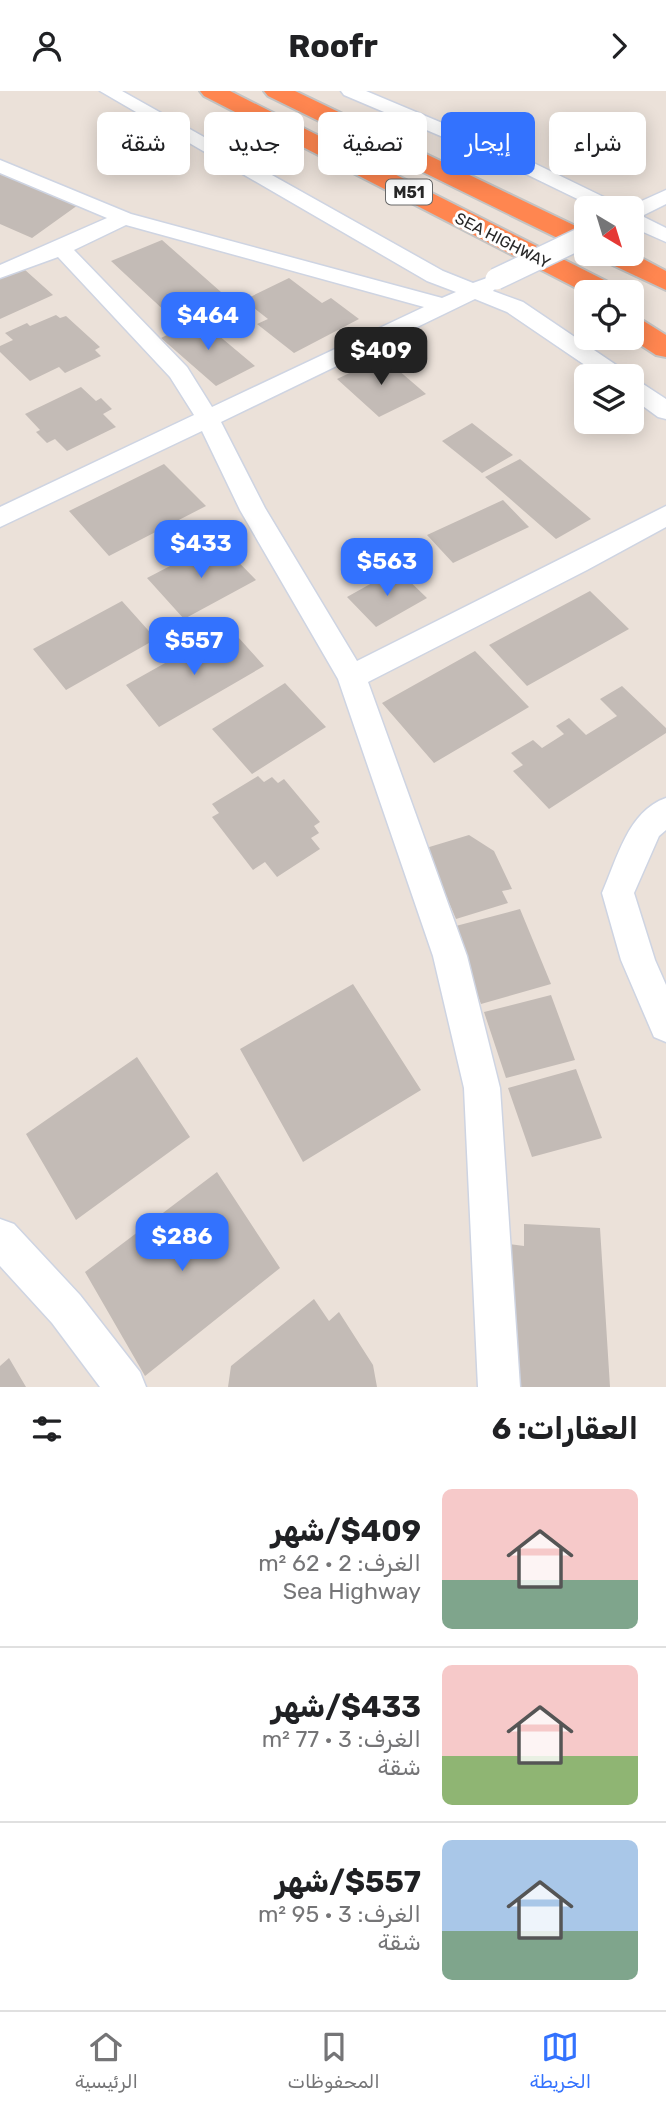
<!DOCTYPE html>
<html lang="ar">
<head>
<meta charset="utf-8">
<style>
  :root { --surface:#fff; --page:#f2f2f2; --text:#202124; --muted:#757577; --line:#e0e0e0; --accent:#3372fe }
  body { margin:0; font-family:Rubik,"Noto Sans Arabic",sans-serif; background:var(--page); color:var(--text); direction:rtl; height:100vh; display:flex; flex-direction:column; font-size:26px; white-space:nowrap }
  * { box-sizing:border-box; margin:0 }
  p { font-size:23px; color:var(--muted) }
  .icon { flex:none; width:38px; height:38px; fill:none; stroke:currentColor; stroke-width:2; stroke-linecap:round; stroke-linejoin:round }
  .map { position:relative; height:1296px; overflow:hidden; direction:ltr }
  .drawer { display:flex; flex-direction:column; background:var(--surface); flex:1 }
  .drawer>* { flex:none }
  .hud { position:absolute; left:21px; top:21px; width:625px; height:63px; direction:rtl; display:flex; gap:14px }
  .needle { width:46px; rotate:142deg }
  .fabs { position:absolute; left:574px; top:105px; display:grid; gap:14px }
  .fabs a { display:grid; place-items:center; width:70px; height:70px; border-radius:10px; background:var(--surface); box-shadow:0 4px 18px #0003; font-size:35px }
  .price { position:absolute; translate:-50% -60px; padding:0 16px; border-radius:14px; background:var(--accent); color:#fff; font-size:23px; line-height:46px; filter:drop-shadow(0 2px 4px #0008) }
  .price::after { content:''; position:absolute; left:50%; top:42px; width:21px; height:16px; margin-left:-10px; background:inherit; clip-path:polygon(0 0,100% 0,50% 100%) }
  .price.current { background:#222; color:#fff }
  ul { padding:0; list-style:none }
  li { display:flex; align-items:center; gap:21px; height:175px; padding:0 28px }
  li+li { border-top:2px solid var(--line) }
  li span { display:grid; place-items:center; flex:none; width:196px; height:140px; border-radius:10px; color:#555 }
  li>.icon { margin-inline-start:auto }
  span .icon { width:84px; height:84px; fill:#fffc; stroke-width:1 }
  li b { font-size:30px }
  h2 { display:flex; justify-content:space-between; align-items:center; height:84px; padding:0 28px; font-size:30px }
  .tag { padding:0 24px; border-radius:10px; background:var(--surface); box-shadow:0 4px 18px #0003; font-size:24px; line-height:63px }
  .tag.current { background:var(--accent); color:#fff }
  header { display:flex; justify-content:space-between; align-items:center; height:91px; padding:0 28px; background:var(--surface); font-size:32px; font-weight:700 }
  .tab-bar { display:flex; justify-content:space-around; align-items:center; height:98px; border-top:2px solid var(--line); background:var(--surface); font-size:19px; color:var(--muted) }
  .tab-bar a { display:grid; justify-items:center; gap:4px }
  .tab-bar .current { color:var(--accent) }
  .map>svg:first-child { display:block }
  .building { fill:#c3bbb6 }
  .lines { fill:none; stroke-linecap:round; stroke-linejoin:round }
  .street-casing { stroke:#ced4e2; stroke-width:3 }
  .highway-casing { stroke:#c3c3c3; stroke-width:4 }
  .street { fill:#fff; fill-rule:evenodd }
  .highway { fill:#ff8650; fill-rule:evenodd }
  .street-bridge-casing { stroke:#ced4e2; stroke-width:24; stroke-linecap:butt }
  .street-bridge { stroke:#fff; stroke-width:21 }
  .labels { text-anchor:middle; stroke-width:6; stroke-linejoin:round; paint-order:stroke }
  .shield { fill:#fff; stroke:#686868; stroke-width:2 }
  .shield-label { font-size:16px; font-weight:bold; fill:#282828 }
  .far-street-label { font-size:16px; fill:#282828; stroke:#fff }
</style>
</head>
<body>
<header><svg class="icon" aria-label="forward" viewBox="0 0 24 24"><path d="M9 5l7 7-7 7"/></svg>Roofr<svg class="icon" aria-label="person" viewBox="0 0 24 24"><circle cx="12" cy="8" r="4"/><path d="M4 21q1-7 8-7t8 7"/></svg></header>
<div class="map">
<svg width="666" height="1296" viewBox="0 0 666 1296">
  <rect width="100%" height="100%" fill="#ebe1d9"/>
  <path class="building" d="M0 82 78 114 32 147 0 133Z
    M162 149 221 201 169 224 111 170Z
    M24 178 53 204 0 228V188Z
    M289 187 322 212 331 207 359 228 294 262 257 233 268 228 244 209Z
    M56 224 60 227 66 225 100 256 95 259 101 265 65 282 59 276 30 290 0 261V255L13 249 5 242 27 232 30 235Z
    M199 228 255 275 216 295 161 247Z
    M383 266 426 303 379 326 337 288Z
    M81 296 96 310 101 307 112 318 103 323 116 336 67 360 55 348 47 352 36 341 40 339 25 323Z
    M472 332 513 364 482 382 442 350Z
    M520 368 591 428 556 448 485 386Z
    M164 373 206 415 109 465 69 420Z
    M503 409 529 436 453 472 427 444Z
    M218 450 256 489 184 528 147 487Z
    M397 478 427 507 376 536 347 506Z
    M590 500 629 538 527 595 489 554Z
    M122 510 156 548 66 599 33 558Z
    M229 536 264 575 159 636 126 594Z
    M475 560 529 616 434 672 382 612Z
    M285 592 326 636 252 683 212 638Z
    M622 595 666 637V642L549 718 513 680 523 674 511 662 533 649 542 657 564 643 556 635 569 627 586 644 617 625 600 608Z
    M258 685 264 691 272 686 278 692 284 688 320 731 314 735 319 742 311 747 320 758 277 786 265 771 253 779 212 726 219 722 212 713Z
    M469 744 494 760 512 798 502 800 508 812 456 828 426 757Z
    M520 818 551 893 481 913 452 836Z
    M353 893 421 999 303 1071 240 958Z
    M551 904 575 969 506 987 484 921Z
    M137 966 190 1046 76 1129 26 1043Z
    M576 978 602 1047 532 1066 508 997Z
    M217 1081 280 1177 145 1285 85 1181Z
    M524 1133 600 1137 610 1296H513L509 1153 524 1155Z
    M314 1208 329 1230 339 1221 373 1274 377 1296H228L231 1275Z
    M9 1267 26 1296H0V1275Z"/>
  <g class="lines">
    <g class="street-casing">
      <path id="street" d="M100 0H122L443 180 473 192 487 187 495 189 498 194 493 200 523 211 625 280 629 285H601L507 221 475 208 221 331 265 417 357 570 666 415V436L587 479 368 591 467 865 500 997 520 1296H478L464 997 433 865 338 588 240 419 202 340 0 436V416L194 324 170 286 58 166 0 187V174L107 127 0 82V69L131 123 442 207 456 201 427 190ZM126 134 424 216 212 316 187 276 74 159Z
        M341 0H366L509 60 618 113 621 117H596L495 68 344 4Z
        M666 99V113L642 125 666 137V151L632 136V117H626Z
        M632 288 640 291 666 308V328L658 326 632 307Z
        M666 707V739L659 745 634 802 655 869 666 894V951L654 946 621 869 602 802C617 768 628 720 666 707Z
        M0 1128 14 1133 80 1204 140 1281 146 1296H100L52 1232 0 1175Z"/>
    </g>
    <g class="highway-casing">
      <path id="highway" d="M200 0H230L616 195 620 201 586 202 204 5Z
        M264 0H295L586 140V158L576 156 268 5Z
        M632 162 666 180V199L602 169 598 163Z
        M632 226 642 229 666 244V266L656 264 630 247Z"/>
    </g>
    <use href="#street" class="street"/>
    <use href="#highway" class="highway"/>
    <g class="street-bridge-casing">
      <path id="street-bridge" d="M496 188 586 145"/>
    </g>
    <use href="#street-bridge" class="street-bridge"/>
  </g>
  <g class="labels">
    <rect class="shield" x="386" y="88.5" width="46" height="25" rx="5"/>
    <g class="shield-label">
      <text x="409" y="107">M51</text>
    </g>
    <g class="far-street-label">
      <text transform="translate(503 149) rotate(27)" y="6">SEA HIGHWAY</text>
    </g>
  </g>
</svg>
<div class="fabs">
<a><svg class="needle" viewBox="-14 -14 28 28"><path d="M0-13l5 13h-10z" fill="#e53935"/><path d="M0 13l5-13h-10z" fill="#757577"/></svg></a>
<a><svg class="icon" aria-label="locate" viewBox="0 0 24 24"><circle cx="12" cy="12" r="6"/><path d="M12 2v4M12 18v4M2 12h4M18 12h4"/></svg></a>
<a><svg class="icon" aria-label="layers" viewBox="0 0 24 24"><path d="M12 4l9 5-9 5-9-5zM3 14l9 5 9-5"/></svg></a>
</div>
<b class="price" style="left:208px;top:261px">$464</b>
<b class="price current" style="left:381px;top:296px">$409</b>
<b class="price" style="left:201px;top:489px">$433</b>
<b class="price" style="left:387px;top:507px">$563</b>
<b class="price" style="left:194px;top:586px">$557</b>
<b class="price" style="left:182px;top:1182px">$286</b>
<div class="hud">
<a class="tag">شراء</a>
<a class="tag current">إيجار</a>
<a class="tag">تصفية</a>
<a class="tag">جديد</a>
<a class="tag">شقة</a>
</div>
</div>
<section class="drawer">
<h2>العقارات: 6<svg class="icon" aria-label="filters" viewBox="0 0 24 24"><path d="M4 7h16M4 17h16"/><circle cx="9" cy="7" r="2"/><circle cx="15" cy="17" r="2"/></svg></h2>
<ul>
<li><span style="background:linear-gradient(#f6c9c9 65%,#7fa58c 0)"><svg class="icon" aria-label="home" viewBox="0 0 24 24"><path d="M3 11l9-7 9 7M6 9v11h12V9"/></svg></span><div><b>$409/شهر</b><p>الغرف: 2 · 62 m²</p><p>Sea Highway</p></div></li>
<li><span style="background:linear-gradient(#f6c9c9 65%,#8fb573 0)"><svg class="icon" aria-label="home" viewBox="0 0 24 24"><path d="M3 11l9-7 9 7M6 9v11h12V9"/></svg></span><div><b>$433/شهر</b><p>الغرف: 3 · 77 m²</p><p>شقة</p></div></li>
<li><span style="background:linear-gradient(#a9c7e8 65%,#7fa58c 0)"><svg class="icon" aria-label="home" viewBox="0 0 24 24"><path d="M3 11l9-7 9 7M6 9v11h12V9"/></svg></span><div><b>$557/شهر</b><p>الغرف: 3 · 95 m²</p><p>شقة</p></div></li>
</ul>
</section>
<nav class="tab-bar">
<a class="current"><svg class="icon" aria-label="map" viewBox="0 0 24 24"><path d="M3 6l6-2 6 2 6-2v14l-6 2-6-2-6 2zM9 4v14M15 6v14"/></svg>الخريطة</a>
<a><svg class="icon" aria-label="saved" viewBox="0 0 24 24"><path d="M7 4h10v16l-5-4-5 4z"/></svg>المحفوظات</a>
<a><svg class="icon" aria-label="home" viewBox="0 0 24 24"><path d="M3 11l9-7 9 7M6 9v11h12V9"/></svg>الرئيسية</a>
</nav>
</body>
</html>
